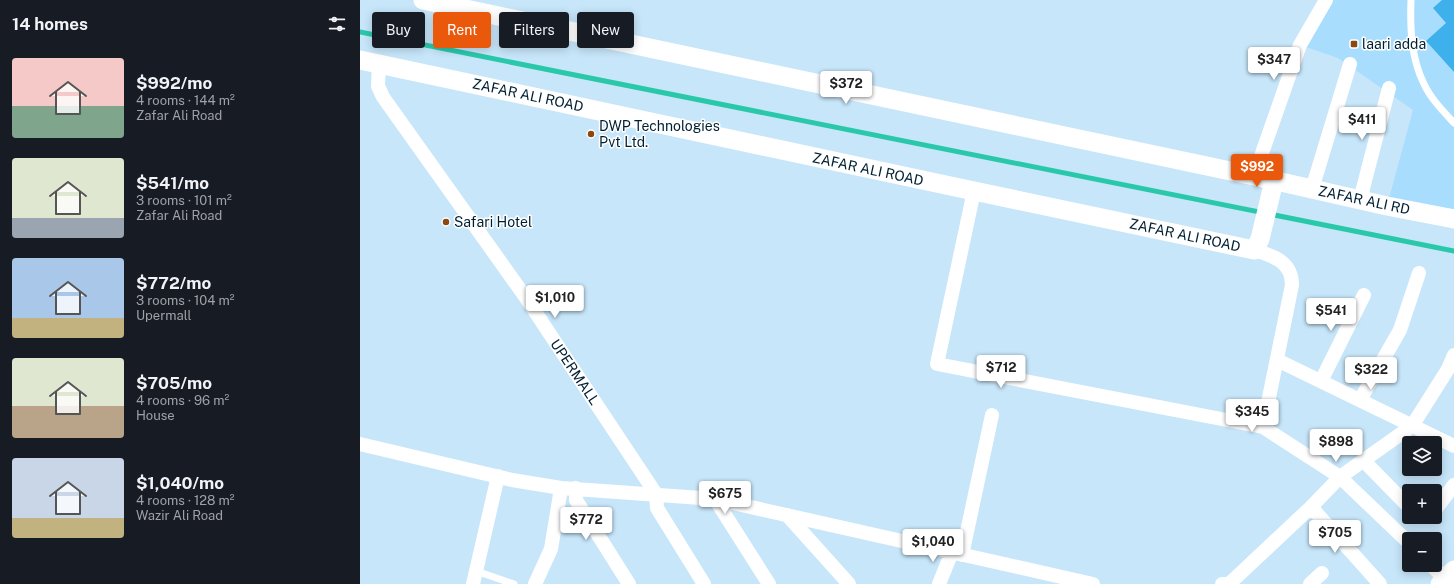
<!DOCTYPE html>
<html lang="en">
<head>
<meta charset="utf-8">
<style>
  :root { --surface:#171b24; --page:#20242c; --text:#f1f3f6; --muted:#9ea1a6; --accent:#ea580c }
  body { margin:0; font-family:"Public Sans",sans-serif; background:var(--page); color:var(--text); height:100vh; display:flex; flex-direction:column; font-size:15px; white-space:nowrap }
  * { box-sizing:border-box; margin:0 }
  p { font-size:13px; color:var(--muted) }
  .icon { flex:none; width:22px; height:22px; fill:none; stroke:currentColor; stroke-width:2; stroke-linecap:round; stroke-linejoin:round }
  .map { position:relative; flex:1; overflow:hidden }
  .drawer { display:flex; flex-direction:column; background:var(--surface); width:360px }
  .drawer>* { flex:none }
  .guide { position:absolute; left:12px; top:12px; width:380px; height:36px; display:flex; gap:8px }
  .buttons { position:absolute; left:1042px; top:436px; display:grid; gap:8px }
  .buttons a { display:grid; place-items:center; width:40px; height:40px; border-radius:4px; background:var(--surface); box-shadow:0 2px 10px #0003; font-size:20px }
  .price { position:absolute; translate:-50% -34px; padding:0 9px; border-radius:4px; background:#fff; color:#222; font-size:13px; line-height:26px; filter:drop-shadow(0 1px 2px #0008) }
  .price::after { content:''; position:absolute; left:50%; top:24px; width:12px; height:9px; margin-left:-6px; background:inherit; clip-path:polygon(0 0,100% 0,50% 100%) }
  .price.on { background:var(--accent); color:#fff }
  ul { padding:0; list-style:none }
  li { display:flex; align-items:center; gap:12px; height:100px; padding:0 12px }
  li span { display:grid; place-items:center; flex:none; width:112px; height:80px; border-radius:4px; color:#555 }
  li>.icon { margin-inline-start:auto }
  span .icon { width:48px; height:48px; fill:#fffc; stroke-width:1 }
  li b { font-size:17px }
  h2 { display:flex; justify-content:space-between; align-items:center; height:48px; padding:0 12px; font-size:17px }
  .pill { padding:0 14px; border-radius:4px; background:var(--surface); box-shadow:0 2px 10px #0003; font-size:14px; line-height:36px }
  .pill.on { background:var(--accent); color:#fff }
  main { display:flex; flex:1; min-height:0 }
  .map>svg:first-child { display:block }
  .built { fill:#a9ddfe }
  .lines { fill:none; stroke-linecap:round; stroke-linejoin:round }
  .stream { stroke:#2ac8aa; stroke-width:5 }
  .building { fill:#3eb0eb }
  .lane { stroke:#fff; stroke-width:7 }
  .street { stroke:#fff; stroke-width:14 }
  .secondary { stroke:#fff; stroke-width:19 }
  .poi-dot { fill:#894911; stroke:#fff; stroke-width:1.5 }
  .labels { text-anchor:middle; stroke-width:3; stroke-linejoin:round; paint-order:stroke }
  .poi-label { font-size:14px; fill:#002032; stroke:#fff; text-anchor:start }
  .street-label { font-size:14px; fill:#002032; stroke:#fff }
</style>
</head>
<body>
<main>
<section class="drawer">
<h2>14 homes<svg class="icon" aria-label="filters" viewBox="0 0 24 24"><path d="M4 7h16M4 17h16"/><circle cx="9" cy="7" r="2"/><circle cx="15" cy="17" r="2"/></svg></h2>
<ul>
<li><span style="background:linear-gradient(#f6c9c9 60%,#7fa58c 0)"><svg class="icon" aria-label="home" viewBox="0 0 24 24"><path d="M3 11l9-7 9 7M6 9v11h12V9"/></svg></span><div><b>$992/mo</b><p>4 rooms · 144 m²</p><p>Zafar Ali Road</p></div></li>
<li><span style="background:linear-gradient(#dfe7d0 75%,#9aa5b1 0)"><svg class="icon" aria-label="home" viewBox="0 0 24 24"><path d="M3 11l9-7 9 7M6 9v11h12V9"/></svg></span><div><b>$541/mo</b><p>3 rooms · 101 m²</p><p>Zafar Ali Road</p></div></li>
<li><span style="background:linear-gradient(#a9c7e8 75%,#c2b280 0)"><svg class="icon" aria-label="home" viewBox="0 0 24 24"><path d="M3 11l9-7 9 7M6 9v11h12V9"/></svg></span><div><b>$772/mo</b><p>3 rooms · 104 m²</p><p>Upermall</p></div></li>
<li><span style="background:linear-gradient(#dfe7d0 60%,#b9a48a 0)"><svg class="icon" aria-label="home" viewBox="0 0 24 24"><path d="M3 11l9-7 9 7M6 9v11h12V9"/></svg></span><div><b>$705/mo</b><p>4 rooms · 96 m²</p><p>House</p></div></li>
<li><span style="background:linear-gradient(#c9d6e8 75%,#c2b280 0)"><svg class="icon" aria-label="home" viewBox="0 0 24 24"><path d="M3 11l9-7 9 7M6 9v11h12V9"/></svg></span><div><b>$1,040/mo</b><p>4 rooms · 128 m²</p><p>Wazir Ali Road</p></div></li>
</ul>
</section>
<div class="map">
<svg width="1094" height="584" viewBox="0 0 1094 584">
  <rect width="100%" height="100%" fill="#c7e6fa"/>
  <path class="built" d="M966 0H1094V219L1027 206 1053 110 978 58 940 45Z"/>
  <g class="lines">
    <path class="stream" d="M0 32 1094 251"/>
  </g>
  <path class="building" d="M1082 0H1094V72L1066 41 1086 23 1073 8Z"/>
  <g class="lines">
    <path class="lane" d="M1051 0C1050 28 1051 58 1064 84 1071 99 1083 111 1094 123
      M116 571 154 584"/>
    <path class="street" d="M19 63 18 86 23 97 164 295 296 494 297 508 344 584
      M894 176 940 45 966 0
      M952 189 990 64
      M614 191 577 364 903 427
      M1000 200 1029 88
      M894 250C913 256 932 261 932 285L903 427 980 477 1049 543
      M917 360 1094 446
      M961 381 1004 295
      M1000 400 1040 330 1059 273
      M0 444 152 480 201 488 355 499 733 584
      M1003 460 1047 505
      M216 488V500L269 584
      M355 499 409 584
      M951 507 1020 584
      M1075 510 1094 485
      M427 515 489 584
      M602 555 632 415
      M1071 565 1085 579
      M113 584 138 476
      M175 584 191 549 201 488
      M579 584 592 552
      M862 584H869L950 508 980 477 1052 426 1088 369 1094 355
      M950 584 962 573"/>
    <path class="secondary" d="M63 0 894 176 1027 206 1094 219
      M0 60 614 191 894 250 900 239 914 181
      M1080 584 1094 570"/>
  </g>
  <g class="poi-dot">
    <rect x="990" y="40" width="8" height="8" rx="2"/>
    <circle cx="231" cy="134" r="4"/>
    <circle cx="86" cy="222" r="4"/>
  </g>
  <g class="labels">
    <g class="poi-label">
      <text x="1002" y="49">laari adda</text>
      <text x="239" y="131">DWP Technologies<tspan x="239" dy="16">Pvt Ltd.</tspan></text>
      <text x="94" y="227">Safari Hotel</text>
    </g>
    <g class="street-label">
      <text transform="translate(168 95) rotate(12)" y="5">ZAFAR ALI ROAD</text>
      <text transform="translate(508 169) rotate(12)" y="5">ZAFAR ALI ROAD</text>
      <text transform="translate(1004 200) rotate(12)" y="5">ZAFAR ALI RD</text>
      <text transform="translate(825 235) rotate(12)" y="5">ZAFAR ALI ROAD</text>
      <text transform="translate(215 372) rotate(56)" y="5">UPERMALL</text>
    </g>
  </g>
</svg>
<div class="buttons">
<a><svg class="icon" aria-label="layers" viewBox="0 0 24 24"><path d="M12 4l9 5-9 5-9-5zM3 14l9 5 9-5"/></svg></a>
<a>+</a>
<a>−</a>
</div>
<b class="price" style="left:914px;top:81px">$347</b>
<b class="price" style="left:486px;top:105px">$372</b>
<b class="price" style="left:1002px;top:141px">$411</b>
<b class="price on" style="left:897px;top:188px">$992</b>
<b class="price" style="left:195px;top:319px">$1,010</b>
<b class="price" style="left:971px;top:332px">$541</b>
<b class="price" style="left:641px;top:389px">$712</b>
<b class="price" style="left:1011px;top:391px">$322</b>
<b class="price" style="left:892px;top:433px">$345</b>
<b class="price" style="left:976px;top:463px">$898</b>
<b class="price" style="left:365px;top:515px">$675</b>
<b class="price" style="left:226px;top:541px">$772</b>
<b class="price" style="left:975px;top:554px">$705</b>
<b class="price" style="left:573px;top:563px">$1,040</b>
<div class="guide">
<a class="pill">Buy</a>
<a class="pill on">Rent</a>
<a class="pill">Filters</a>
<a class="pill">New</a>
</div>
</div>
</main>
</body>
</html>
